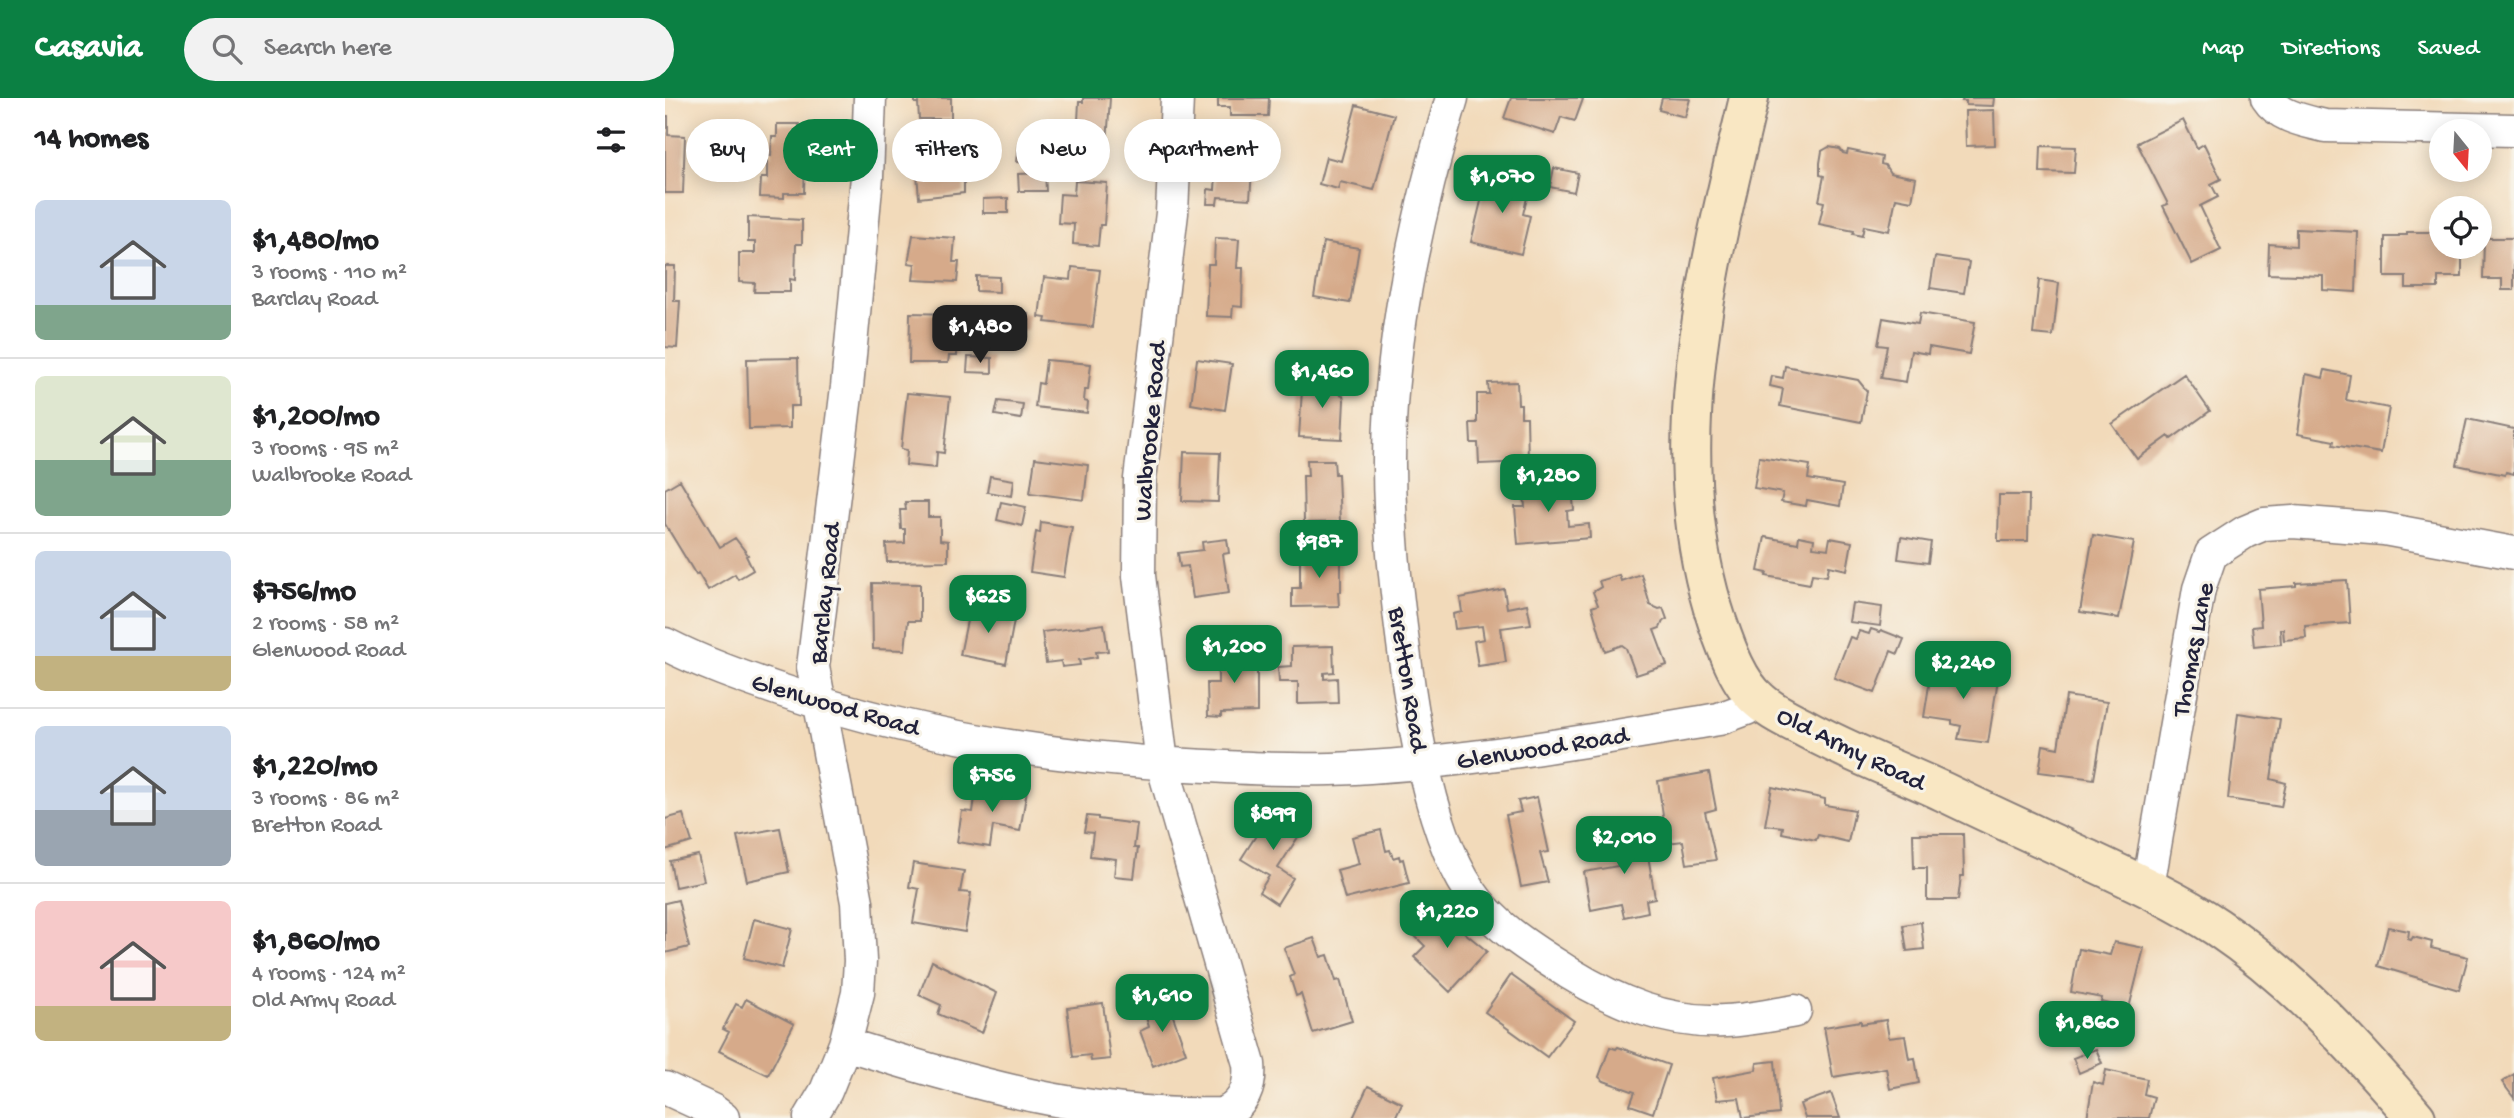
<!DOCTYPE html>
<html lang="en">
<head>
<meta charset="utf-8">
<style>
  :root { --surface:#fff; --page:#f2f2f2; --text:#202124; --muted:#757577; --line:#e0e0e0; --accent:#0b8043 }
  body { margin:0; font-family:"Gochi Hand",sans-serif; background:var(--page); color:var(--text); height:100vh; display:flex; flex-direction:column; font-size:26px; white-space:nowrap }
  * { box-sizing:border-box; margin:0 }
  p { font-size:23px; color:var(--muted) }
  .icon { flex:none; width:38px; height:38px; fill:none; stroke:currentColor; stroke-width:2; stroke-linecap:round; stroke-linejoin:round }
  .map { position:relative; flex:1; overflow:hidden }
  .drawer { display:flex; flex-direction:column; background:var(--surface); width:665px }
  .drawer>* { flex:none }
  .top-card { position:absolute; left:21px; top:21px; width:665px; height:63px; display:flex; gap:14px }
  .needle { width:46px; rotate:162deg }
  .buttons { position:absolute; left:1764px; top:21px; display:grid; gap:14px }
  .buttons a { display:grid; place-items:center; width:63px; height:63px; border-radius:50%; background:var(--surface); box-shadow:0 4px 18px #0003; font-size:35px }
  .price { position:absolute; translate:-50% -60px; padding:0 16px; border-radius:14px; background:var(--accent); color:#fff; font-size:23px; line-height:46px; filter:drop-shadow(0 2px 4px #0008) }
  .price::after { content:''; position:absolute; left:50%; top:42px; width:21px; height:16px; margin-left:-10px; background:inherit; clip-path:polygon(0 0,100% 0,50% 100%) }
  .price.on { background:#222; color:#fff }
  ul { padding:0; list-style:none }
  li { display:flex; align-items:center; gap:21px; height:175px; padding:0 35px }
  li+li { border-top:2px solid var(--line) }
  li span { display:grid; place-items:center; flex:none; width:196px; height:140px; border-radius:10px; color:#555 }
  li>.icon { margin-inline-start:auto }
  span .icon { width:84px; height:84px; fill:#fffc; stroke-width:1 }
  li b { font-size:30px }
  h2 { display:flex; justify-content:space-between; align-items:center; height:84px; padding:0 35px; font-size:30px }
  .chip { padding:0 24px; border-radius:32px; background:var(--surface); box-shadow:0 4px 18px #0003; font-size:24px; line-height:63px }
  .chip.on { background:var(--accent); color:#fff }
  header { display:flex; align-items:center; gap:42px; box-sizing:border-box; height:98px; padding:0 35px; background:var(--accent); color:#fff }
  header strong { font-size:33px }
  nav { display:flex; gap:38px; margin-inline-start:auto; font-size:24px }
  .search { width:490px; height:63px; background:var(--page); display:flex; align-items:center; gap:18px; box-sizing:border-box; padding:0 24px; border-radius:38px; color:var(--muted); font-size:26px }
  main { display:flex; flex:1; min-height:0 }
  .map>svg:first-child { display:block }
  .building { fill:#d6aa8a }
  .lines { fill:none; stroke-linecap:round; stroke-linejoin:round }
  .street-casing { stroke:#8a7e7a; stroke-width:35 }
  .secondary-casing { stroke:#8a7e7a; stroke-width:42 }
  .street { stroke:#fff; stroke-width:32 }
  .secondary { stroke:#f9e7c3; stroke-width:38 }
  .labels { text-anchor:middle; stroke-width:6; stroke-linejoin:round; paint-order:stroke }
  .street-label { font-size:26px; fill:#22223b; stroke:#f7f3e8 }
</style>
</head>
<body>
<header>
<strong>Casavia</strong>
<div class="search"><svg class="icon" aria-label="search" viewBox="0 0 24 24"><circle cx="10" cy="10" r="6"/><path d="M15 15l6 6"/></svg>Search here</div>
<nav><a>Map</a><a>Directions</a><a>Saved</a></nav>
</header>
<main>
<section class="drawer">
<h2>14 homes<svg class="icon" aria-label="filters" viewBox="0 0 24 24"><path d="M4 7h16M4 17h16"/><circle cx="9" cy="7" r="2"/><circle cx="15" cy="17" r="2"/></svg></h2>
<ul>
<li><span style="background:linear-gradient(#c9d6e8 75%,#7fa58c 0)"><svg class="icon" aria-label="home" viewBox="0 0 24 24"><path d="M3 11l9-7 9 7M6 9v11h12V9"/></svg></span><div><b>$1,480/mo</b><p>3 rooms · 110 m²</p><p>Barclay Road</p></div></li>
<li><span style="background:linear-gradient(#dfe7d0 60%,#7fa58c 0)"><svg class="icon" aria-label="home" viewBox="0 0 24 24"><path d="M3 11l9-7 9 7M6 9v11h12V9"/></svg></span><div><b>$1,200/mo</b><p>3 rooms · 95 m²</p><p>Walbrooke Road</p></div></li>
<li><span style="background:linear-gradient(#c9d6e8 75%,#c2b280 0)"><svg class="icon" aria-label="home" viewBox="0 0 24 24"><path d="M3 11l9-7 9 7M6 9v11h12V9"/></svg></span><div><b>$756/mo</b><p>2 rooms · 58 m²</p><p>Glenwood Road</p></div></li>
<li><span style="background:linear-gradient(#c9d6e8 60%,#9aa5b1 0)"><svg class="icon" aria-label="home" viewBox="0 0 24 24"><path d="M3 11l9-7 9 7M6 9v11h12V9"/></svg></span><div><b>$1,220/mo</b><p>3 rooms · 86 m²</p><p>Bretton Road</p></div></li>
<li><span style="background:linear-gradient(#f6c9c9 75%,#c2b280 0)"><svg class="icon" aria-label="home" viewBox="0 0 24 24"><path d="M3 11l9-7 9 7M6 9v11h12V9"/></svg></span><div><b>$1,860/mo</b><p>4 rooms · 124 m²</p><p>Old Army Road</p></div></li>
</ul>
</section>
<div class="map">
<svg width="1849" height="1020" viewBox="0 0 1849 1020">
  <rect width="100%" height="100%" fill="#f7f3e8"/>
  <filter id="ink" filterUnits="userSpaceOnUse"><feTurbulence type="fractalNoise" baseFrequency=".0143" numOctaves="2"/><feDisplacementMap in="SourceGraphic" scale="14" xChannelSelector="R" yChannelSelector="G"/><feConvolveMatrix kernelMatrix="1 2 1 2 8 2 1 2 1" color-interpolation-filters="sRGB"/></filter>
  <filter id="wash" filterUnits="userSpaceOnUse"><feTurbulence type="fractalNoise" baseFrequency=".00686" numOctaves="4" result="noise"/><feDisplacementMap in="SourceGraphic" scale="28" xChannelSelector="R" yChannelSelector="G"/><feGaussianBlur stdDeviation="1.57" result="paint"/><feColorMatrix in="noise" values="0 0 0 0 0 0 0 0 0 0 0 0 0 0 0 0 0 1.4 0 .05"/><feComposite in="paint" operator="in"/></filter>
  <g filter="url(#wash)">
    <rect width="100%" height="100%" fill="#f2daba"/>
    <g id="blocks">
      <path class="building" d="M250 0H286V21H254L253 5H250Z
        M418 0H445L442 45 412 43 414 4H418Z
        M553 0H604L603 18H565V9H553Z
        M846 0H915L918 1 910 23 896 19 890 36 839 20Z
        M997 0 1025 1 1020 19 994 12Z
        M1298 0H1329L1328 8 1301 7V3H1297Z
        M691 7 729 17 709 92 675 84 673 91 654 86 661 59 676 63Z
        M1329 12 1330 47 1301 48 1300 13Z
        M0 18H3V37L20 38 18 95H0Z
        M1518 22 1532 50 1539 46 1556 81 1546 86 1553 99 1535 108 1556 152 1527 166 1498 108 1503 106 1472 45Z
        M112 26H134L135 60H140L139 95H119V100L95 99 96 80H102V57L106 58 107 39H112Z
        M361 30 382 31V66L352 64 354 46 360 47Z
        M1376 48 1411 49 1409 75 1375 74Z
        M1164 49 1175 51 1178 55 1182 56 1183 52 1217 59 1216 66 1220 67 1225 75 1251 80 1247 103 1231 100 1224 133 1199 128 1197 138 1188 136 1189 133 1154 126 1159 104 1154 103 1159 78 1155 77V65L1157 53Z
        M305 55 307 83 299 84V95L254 100 251 63H258L257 59Z
        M552 57 588 59 585 101 553 99 552 106H542L543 91 550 92Z
        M889 70 913 75 909 94 885 89Z
        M380 75 381 93H354L353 76Z
        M826 76 863 85 860 96H863L858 116 865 118 856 156 806 144 820 87H823Z
        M410 83 442 85 439 127H435L433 148 408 146 409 126 393 125 395 96 409 97Z
        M343 100V115H318V101Z
        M83 119 137 122V146H131L130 182 125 181V194H89L90 185 74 184V155H90V144H83Z
        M1631 131 1693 134 1691 194 1658 192V178L1603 176 1604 146 1631 148Z
        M1742 134H1774L1776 149H1797V179H1773V190H1741V179H1720V139H1734V137H1742Z
        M248 137 290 140 288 164H294L292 184 248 182 250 166 243 165Z
        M550 140 574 141 572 170H578L577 209 568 208 567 219 541 218 543 166H549Z
        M1819 140H1849V192H1837V181H1818Z
        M658 144 694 150 685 205 649 199Z
        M1270 159 1304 164 1299 195 1265 190Z
        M0 168H10L9 203H15L12 250 0 249Z
        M407 169 435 172 428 229 380 224 381 220 374 219 379 179 406 182Z
        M311 178 334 179V194L311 193Z
        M1374 182 1394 185 1388 238 1368 236Z
        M340 212 364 216 362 233 337 230Z
        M245 215 287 216V245H292V258H284L283 265H244Z
        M1255 215 1310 224 1304 256 1264 249 1263 256 1246 253 1241 284 1216 280 1222 248 1213 247 1218 220 1253 226Z
        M303 259 327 260V275L302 274Z
        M133 260 134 308H125V330L84 331 82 261Z
        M532 261 567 266 560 312 526 306Z
        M381 262 426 266 423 292H420L419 303 423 304 422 315 370 309 373 285 378 286Z
        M1120 268 1193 282 1202 293 1196 324 1115 308 1118 291 1105 288 1107 278 1118 280Z
        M1660 272 1685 277 1681 302 1724 310 1716 355 1668 347 1669 343 1633 336 1641 276 1658 280Z
        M1519 276 1545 313 1506 341 1504 338 1472 361 1447 326Z
        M642 280 676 282 675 296 678 297 679 302 677 341 634 339 637 292 641 293Z
        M852 284 853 306H856V319H862L863 364 814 366 813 345H806L805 325H812V296H824L823 285Z
        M242 295 285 299 279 355 272 354 271 370 241 367 242 352 236 351Z
        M333 303 358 306 356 321 330 317Z
        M1802 321 1849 331V376L1841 374 1840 377 1792 367Z
        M519 354 555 355 553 404 517 403Z
        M1094 359 1145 367 1143 381 1178 387 1175 408 1142 402 1141 408 1116 404 1118 395 1089 390Z
        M370 360 423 367 419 402 365 395Z
        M642 362H669L670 376H673L675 424 639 425 638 378H643Z
        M325 378 349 382 347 398 322 394Z
        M906 381 909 412 902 413 903 428 924 426 925 440 853 446 850 409H860L858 386Z
        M15 382 55 449 70 440 83 457 81 458 88 472 73 481 70 476 43 492 33 475 31 477 0 426V391Z
        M1334 397H1364L1363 443H1333Z
        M240 404H263V419H275V442L283 443V463L222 464 221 446 240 445V431H236L235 412H241Z
        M336 404 361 409 357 428 332 422Z
        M376 424 407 429 399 479 365 474 371 434 375 435Z
        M1428 437 1469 444 1454 520 1415 514Z
        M1134 438 1149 441 1148 449 1163 451 1165 440 1187 444 1182 472 1164 468 1162 478 1147 476 1145 486 1101 478 1102 475 1093 473 1100 439 1133 445Z
        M1236 439 1266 444 1263 465 1233 461Z
        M562 441 564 455 558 456 564 495 528 500 523 468 515 469 513 455 538 452 537 444Z
        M673 451V460L676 459V494H673L674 508 627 509V490H635V457H653L652 452Z
        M976 476 985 507 994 511 998 510 1002 521 998 523 995 530 989 532 1002 567 971 577 961 550 957 547 940 553 927 509 933 507 928 494 936 489 934 483 954 477 956 483Z
        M1682 482 1685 525 1640 528 1641 540 1619 542 1618 531H1615L1616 546 1589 549 1587 529 1596 528 1593 491 1631 488V485Z
        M207 485 255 486V523H243L240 552 208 551Z
        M839 491 842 510 862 506 866 526 836 530 841 564 813 568 809 543 819 541 817 528 790 531 788 516 797 514 795 500Z
        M1187 505 1217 509 1215 528 1184 524Z
        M305 508 350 517 341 566 295 557Z
        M439 526 443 553 431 554 432 559 414 562 415 567 397 569 396 563 381 565 377 534Z
        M1206 531 1215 534 1216 532 1239 541 1233 556 1226 553 1210 595 1169 580 1185 539 1191 541 1194 533 1204 536Z
        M668 548 669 574 659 575V581L672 580 673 605 633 606V584H614L613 569 627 568V549Z
        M592 554V614L556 615V619L543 618 542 585H553V555Z
        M1279 564 1298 567 1296 573 1309 575V578L1333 581 1323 645 1293 641 1296 628 1287 626V623L1259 619 1266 575 1277 576Z
        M1401 598 1442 604 1429 681 1374 674 1378 647 1393 650Z
        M1573 615 1615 621 1606 681 1621 685 1616 709 1563 701Z
        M1044 674 1051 711 1040 714 1051 762 1022 766 1018 743 1002 745 993 683Z
        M312 685 362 692 355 733 328 728 325 749 292 744 297 713 308 714Z
        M1107 689 1160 701V707L1190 712 1183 744 1153 737 1151 742 1117 735 1118 729 1100 727Z
        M872 699 884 754 875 755 883 784 856 789 841 717 856 714 853 703Z
        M610 708 636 724 630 733 635 736 613 770 628 780 612 806 594 794 604 778 576 761Z
        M18 716 27 744 0 752V721Z
        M422 718 433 719V721L472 726 469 750H473L469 780 449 778 451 761 425 758 428 735 419 734Z
        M978 727 990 800 981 802 983 814 959 819 956 806 926 812 919 774 953 768 947 734Z
        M115 730 124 774 82 783 72 738Z
        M716 732 721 753 725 752 728 760 734 758 735 762 738 761 744 785 680 801 672 772 694 766 687 739Z
        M1248 736H1298L1299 778H1296L1293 802H1262V770H1249Z
        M33 757 39 783 10 789 5 763Z
        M248 765 299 773 295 794 306 795 300 834 248 825 254 791 244 789Z
        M13 802 24 849 0 855V805Z
        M772 812 822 853 785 894 749 859 760 848 748 836Z
        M89 821 127 831 117 870 79 860Z
        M1256 824 1259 851 1242 853 1238 827Z
        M1723 829 1744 833 1743 841 1746 842 1748 839 1767 844 1766 850 1803 859 1794 892 1713 868Z
        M649 840 656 859 663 857 671 883 675 882 687 923 648 935 636 896 631 898 625 879 629 877 619 850Z
        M1449 844 1479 850 1464 910 1436 904 1437 900 1406 894 1414 851 1445 857Z
        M267 863 332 895 317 935 273 916 276 907 254 897Z
        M846 877 909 923 882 959 820 914Z
        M81 901 129 926 103 977 54 953 64 934 58 931 71 906 77 909Z
        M502 901 521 955 488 968 475 933 484 929 478 909Z
        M438 905 445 961 426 963 425 957 408 959 402 910Z
        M1221 922 1224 940 1240 938 1244 961 1250 960 1254 985 1225 991 1221 970 1168 979 1159 929 1196 923V926Z
        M945 949 951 951 953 949 1004 967 988 1015 965 1007 970 994 939 983 934 979Z
        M1431 951 1437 965 1414 975 1408 960Z
        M1110 963 1114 1016 1078 1020 1074 1000 1052 1002 1048 980 1091 972 1092 965Z
        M1441 972 1482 981 1479 996 1489 999 1484 1020H1422L1428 984 1438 987Z
        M1849 976V1000L1837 984Z
        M703 988 737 1005 730 1020H688Z
        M1166 995 1175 1020H1140L1135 1006Z"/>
    </g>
  </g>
  <g filter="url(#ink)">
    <use href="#blocks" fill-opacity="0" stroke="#8a7e7a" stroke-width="2"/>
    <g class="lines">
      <g class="street-casing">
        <path id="street" d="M787 0C757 99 733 204 726 307 719 402 731 496 744 590 753 651 770 741 805 793 829 829 868 852 904 875 951 904 1003 926 1060 923 1083 922 1107 917 1130 913
          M1602 0C1614 19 1640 23 1660 28L1849 32
          M0 546C37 565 77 579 115 592 247 637 384 659 523 667 578 670 635 673 690 670 812 663 933 641 1054 621L1081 611 1094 602
          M1483 789 1534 491 1546 456 1580 434 1599 426 1628 424 1719 431 1849 455
          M180 946C306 985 424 1020 557 1016 579 1008 586 988 584 966L497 665 474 478 475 381 507 115 512 0
          M0 990 47 1012 58 1020
          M145 1020 161 993 180 946 193 895 195 863 192 804 148 569 182 289 202 79 205 0"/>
      </g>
      <g class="secondary-casing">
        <path id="secondary" d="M1084 0C1044 169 995 352 1052 523 1061 549 1073 585 1095 603 1107 614 1124 622 1138 629 1183 654 1232 672 1279 694 1326 717 1373 738 1420 760 1465 781 1511 802 1552 829 1629 881 1691 950 1751 1020"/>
      </g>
      <use href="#street" class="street"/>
      <use href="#secondary" class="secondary"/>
    </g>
  </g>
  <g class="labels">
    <g class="street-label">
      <text transform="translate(483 333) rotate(-85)" y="9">Walbrooke Road</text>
      <text transform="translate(158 495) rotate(-84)" y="9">Barclay Road</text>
      <text transform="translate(1526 551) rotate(-79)" y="9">Thomas Lane</text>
      <text transform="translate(745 581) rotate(81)" y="9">Bretton Road</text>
      <text transform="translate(171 605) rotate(16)" y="9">Glenwood Road</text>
      <text transform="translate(877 648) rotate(-9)" y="9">Glenwood Road</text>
      <text transform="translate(1187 649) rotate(26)" y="9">Old Army Road</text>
    </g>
  </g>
</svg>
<div class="buttons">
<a><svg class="needle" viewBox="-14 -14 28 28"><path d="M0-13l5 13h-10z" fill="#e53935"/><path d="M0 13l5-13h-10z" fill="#757577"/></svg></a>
<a><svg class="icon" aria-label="locate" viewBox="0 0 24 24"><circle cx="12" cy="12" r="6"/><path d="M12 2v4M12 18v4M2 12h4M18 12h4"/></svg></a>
</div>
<b class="price" style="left:837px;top:117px">$1,070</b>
<b class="price on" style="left:315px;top:267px">$1,480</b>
<b class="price" style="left:657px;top:312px">$1,460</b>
<b class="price" style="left:883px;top:416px">$1,280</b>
<b class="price" style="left:654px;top:482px">$987</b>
<b class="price" style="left:323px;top:537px">$625</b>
<b class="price" style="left:569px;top:587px">$1,200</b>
<b class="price" style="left:1298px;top:603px">$2,240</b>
<b class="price" style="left:327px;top:716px">$756</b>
<b class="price" style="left:608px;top:754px">$899</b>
<b class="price" style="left:959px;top:778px">$2,010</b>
<b class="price" style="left:782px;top:852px">$1,220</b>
<b class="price" style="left:497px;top:936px">$1,610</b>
<b class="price" style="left:1422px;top:963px">$1,860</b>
<div class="top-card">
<a class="chip">Buy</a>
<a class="chip on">Rent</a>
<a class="chip">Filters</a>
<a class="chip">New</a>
<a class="chip">Apartment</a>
</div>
</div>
</main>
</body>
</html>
